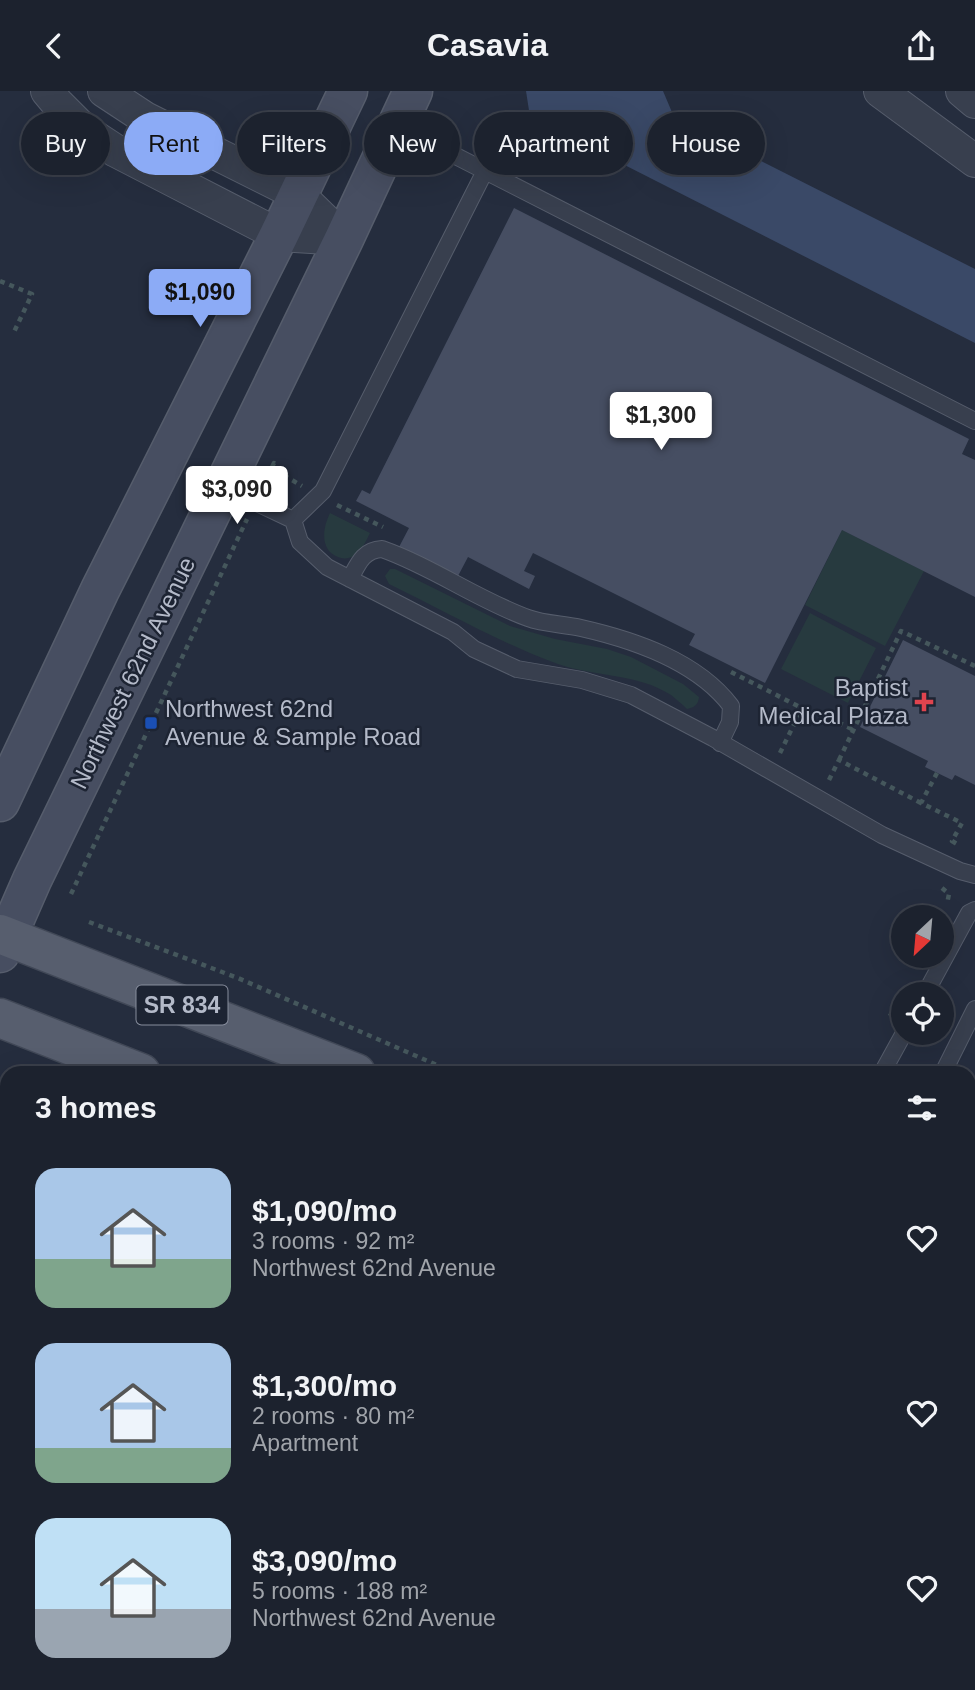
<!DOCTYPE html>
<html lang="en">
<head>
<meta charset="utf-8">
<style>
  :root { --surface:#1c222e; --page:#292f3a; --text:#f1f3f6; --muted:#a0a4aa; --line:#3a3f4a; --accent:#8cabf6 }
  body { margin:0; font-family:Arial,sans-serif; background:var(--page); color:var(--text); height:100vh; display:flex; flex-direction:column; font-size:26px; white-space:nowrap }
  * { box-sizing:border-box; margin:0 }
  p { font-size:23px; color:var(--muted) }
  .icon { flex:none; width:38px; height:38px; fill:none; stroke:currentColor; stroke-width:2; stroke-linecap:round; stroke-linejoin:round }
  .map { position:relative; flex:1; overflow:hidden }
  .sheet { position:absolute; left:0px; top:975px; width:976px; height:625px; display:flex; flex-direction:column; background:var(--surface); border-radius:21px 21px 0 0; box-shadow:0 7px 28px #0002,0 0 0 2px var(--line) }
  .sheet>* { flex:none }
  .top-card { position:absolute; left:21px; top:21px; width:934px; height:63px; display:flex; gap:14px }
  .needle { width:46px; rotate:206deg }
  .controls { position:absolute; left:891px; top:814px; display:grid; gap:14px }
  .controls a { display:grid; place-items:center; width:63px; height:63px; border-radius:50%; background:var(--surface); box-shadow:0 7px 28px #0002,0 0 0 2px var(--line); font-size:35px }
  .price { position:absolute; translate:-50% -60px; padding:0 16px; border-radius:7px; background:#fff; color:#222; font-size:23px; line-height:46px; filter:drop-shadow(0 2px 4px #0008) }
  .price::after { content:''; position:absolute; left:50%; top:42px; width:21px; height:16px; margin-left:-10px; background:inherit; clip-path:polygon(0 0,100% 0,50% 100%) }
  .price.current { background:var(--accent); color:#111 }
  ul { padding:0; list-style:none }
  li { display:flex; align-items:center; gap:21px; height:175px; padding:0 35px }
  li span { display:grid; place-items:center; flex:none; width:196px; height:140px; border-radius:21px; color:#555 }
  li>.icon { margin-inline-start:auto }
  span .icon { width:84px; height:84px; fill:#fffc; stroke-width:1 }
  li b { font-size:30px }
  h2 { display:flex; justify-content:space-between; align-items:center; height:84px; padding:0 35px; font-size:30px }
  .pill { padding:0 24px; border-radius:32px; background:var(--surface); box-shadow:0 7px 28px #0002,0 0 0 2px var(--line); font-size:24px; line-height:63px }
  .pill.current { background:var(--accent); color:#111 }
  header { display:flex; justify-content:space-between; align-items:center; height:91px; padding:0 35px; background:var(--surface); font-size:32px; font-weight:600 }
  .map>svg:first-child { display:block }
  .green { fill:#273a3f }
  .water { fill:#3a4967 }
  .building { fill:#464e62 }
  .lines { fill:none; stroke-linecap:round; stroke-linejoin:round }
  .lane-casing { stroke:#565d6c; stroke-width:18 }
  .street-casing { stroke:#565d6c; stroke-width:34 }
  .secondary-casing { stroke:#565d6c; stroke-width:41 }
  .primary-casing { stroke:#414857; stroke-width:41 }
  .path { stroke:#45575c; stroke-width:4.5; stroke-dasharray:5 5; stroke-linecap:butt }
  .lane { stroke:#383f4e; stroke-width:16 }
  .street { stroke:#383f4e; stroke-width:32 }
  .secondary { stroke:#474e61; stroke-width:38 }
  .primary { stroke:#575e6e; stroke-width:38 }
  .health-dot { fill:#e0444e; stroke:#1d2433; stroke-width:2.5 }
  .transit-dot { fill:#1a4fb4; stroke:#1d2433; stroke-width:2.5 }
  .labels { text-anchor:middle; stroke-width:5; stroke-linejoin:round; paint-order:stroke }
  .shield { fill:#1d2433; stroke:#878d9c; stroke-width:2 }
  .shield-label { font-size:23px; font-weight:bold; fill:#b4bac9 }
  .street-label { font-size:24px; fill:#b4bac9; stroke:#1d2433 }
  .poi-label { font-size:24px; fill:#b4bac9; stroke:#1d2433; text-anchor:end }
</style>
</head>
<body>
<header><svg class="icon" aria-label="back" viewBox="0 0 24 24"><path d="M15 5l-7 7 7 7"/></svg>Casavia<svg class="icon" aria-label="share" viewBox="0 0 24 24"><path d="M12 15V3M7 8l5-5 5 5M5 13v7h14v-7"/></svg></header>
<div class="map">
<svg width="975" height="1599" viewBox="0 0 975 1599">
  <rect width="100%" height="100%" fill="#252d3e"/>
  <path class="green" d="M330 422 370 442C366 450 361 461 354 465 349 468 342 468 338 466 319 459 323 436 330 422Z
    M842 439 924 480 885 555 805 514Z
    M390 478H395L510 535 555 548 607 558 631 566 683 593 699 606C698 614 695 616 687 618 682 613 676 608 671 604 637 582 595 586 558 573 500 552 445 520 389 493L385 485Z
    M810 522 876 557 848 612 781 578Z"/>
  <path class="water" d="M526 0H663L674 26 975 178V252L530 26Z"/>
  <path class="building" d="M514 117 969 348 962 363 975 369V506L842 439 765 592 689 554 695 543 533 462 524 480 535 485 529 498 468 466 458 485 399 456 409 437 356 410 362 399 370 403Z
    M903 549 975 585V694L955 684 952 689 925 676 928 670 860 636Z
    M7 1196V1216L0 1212Z
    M0 1305 7 1308V1377L0 1374Z
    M970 1531 975 1534V1599H949L935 1592H970Z
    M232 1592H494L491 1599H229Z"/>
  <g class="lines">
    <g class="lane-casing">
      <path id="lane" d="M397 35 975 330
        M223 396 293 429 300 451 327 476 453 541 474 558 517 578 582 589 631 604 713 647 882 744 960 780 975 784
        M293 429 323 400 485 80
        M350 488C358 473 363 459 382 458 433 476 478 509 528 527 544 533 564 533 581 537 634 549 697 570 731 615L730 631 720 652
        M925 903 969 822 975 819
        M882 982 904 942
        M943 982 975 918
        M970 1041 975 1032
        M970 1102 975 1105
        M0 1128 7 1131
        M0 1244 7 1247
        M0 1463 7 1467
        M179 1599 182 1592"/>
    </g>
    <g class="street-casing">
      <path id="street" d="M47 0 57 12 84 39 116 60 279 144 344 148
        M104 0 145 27 299 104 344 148
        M880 0 975 70
        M962 0 975 11"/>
    </g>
    <g class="secondary-casing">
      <path id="secondary" d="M0 711 100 499 279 144 348 0
        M0 862 32 789 344 148 413 0
        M970 1310 975 1313
        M570 1599 574 1592
        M633 1599 636 1592"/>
    </g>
    <g class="primary-casing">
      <path id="primary" d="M0 843 356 982
        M0 927 141 982
        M970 1278 975 1281
        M970 1357 975 1360"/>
    </g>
    <path class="path" d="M0 190 32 203 14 241
      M272 376 274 372 285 385 302 395
      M337 414 383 436
      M731 581 802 617
      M780 662 802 617 822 627 827 626 854 639
      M839 669 901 540 975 575
      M937 682 921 712 962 732 952 750 957 753
      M829 689 839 669 921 712
      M942 797 949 803 947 813
      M71 803 247 428
      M89 831 238 887 455 982
      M890 925 904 898"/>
    <use href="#lane" class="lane"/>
    <use href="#street" class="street"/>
    <use href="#secondary" class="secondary"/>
    <use href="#primary" class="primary"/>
  </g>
  <path class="health-dot" d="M920.5 600.5h7v7h7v7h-7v7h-7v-7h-7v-7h7z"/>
  <rect class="transit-dot" x="144" y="625" width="14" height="14" rx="3.5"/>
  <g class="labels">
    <rect class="shield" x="136.5" y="894.5" width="91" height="39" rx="5"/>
    <g class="shield-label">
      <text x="182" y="922">SR 834</text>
    </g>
    <g class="street-label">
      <text transform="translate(133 582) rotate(-64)" y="8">Northwest 62nd Avenue</text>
    </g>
    <g class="poi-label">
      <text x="908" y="605">Baptist<tspan x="908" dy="28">Medical Plaza</tspan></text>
      <text x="165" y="626" text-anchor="start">Northwest 62nd<tspan x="165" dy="28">Avenue &amp; Sample Road</tspan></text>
    </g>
  </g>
</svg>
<div class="controls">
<a><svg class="needle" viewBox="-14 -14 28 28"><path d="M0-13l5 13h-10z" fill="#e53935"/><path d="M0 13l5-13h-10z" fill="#a0a4aa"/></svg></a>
<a><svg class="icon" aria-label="locate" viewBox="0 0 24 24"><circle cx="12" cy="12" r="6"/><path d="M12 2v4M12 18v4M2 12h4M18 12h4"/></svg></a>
</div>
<b class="price current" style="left:200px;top:238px">$1,090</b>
<b class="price" style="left:661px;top:361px">$1,300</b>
<b class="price" style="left:237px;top:435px">$3,090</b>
<div class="top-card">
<a class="pill">Buy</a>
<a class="pill current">Rent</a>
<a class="pill">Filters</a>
<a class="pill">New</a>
<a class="pill">Apartment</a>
<a class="pill">House</a>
</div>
<section class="sheet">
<h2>3 homes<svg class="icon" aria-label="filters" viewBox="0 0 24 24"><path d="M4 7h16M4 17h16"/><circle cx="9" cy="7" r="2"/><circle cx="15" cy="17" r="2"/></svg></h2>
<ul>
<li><span style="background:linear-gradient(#a9c7e8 65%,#7fa58c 0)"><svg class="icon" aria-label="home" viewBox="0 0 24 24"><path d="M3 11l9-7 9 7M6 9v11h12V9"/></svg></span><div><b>$1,090/mo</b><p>3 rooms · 92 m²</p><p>Northwest 62nd Avenue</p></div><svg class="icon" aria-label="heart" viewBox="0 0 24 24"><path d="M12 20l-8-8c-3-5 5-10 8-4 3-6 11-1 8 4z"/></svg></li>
<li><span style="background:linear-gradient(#a9c7e8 75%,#7fa58c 0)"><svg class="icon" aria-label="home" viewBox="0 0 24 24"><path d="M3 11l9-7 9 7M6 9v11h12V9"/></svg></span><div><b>$1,300/mo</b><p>2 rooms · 80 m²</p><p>Apartment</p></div><svg class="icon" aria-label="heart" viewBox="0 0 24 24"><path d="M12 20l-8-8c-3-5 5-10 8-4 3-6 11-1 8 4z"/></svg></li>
<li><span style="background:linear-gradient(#bfe0f5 65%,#9aa5b1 0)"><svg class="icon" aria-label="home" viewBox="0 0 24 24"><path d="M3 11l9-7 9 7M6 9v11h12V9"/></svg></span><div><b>$3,090/mo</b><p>5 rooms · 188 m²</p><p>Northwest 62nd Avenue</p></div><svg class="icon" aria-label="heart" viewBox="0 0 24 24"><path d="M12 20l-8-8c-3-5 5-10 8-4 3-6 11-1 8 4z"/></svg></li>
</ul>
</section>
</div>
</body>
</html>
